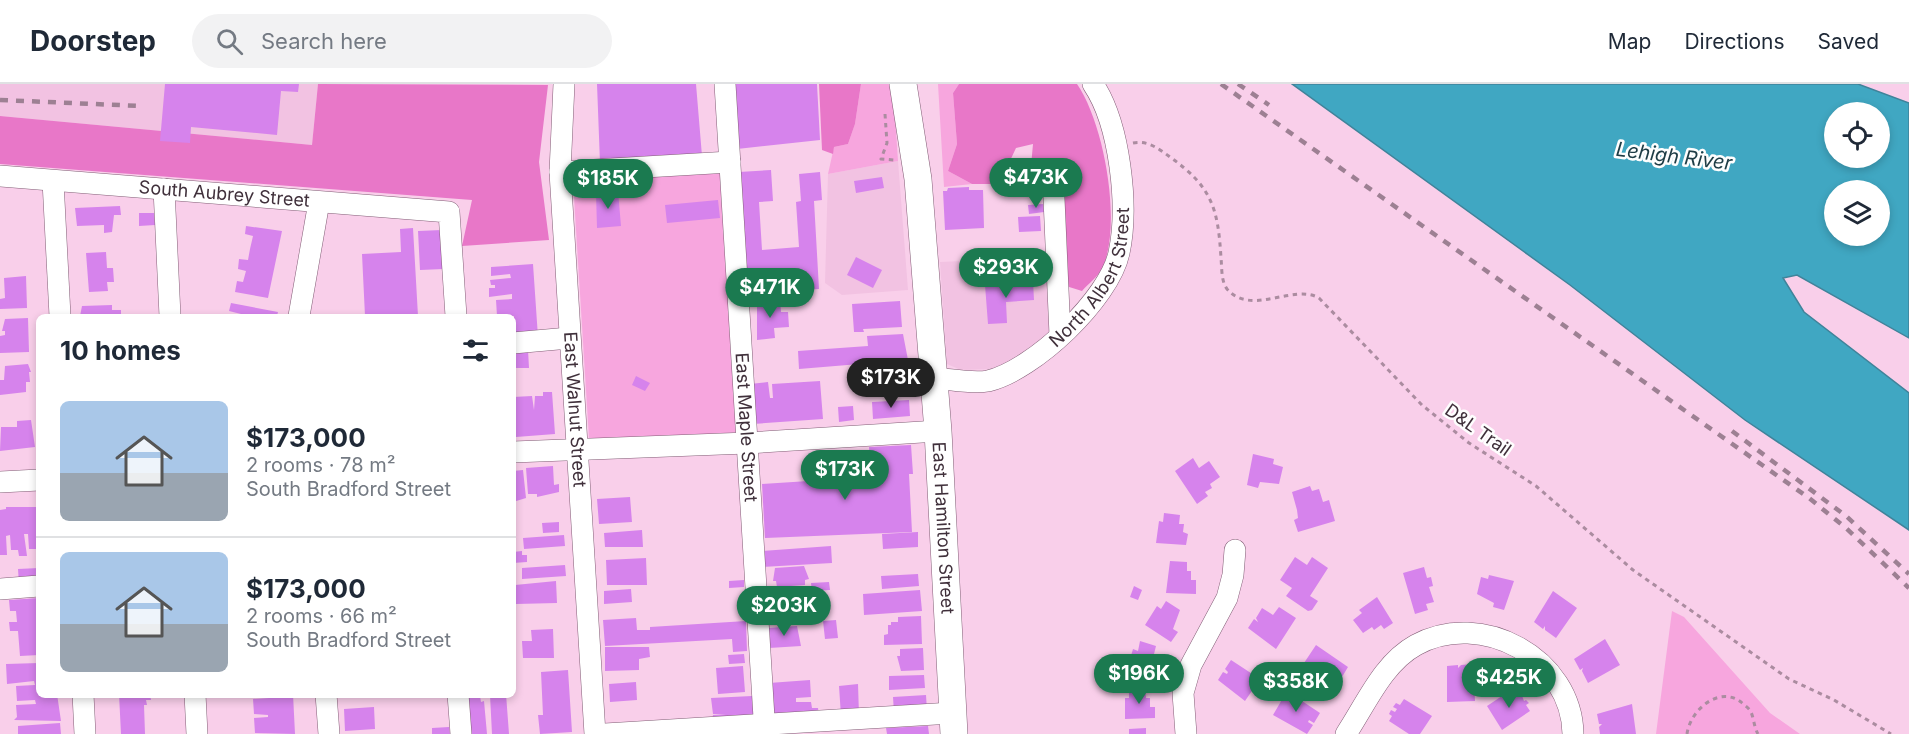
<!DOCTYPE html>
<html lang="en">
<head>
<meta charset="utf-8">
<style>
  :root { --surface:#fff; --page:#f2f2f3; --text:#1f2937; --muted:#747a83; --line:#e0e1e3; --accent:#1b7a50 }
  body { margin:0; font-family:Inter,sans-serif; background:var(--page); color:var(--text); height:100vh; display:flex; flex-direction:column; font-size:22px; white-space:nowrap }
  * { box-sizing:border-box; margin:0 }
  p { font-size:20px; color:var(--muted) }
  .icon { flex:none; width:33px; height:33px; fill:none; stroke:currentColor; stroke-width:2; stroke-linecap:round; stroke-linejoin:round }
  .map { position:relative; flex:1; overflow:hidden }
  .side { position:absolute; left:36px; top:230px; width:480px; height:384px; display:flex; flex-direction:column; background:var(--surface); border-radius:9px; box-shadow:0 3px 9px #0003 }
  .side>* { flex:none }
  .tools { position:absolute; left:1824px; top:18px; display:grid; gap:12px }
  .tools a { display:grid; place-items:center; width:66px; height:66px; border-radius:50%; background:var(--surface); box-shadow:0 3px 9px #0003; font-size:30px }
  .price { position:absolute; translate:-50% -51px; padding:0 14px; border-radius:21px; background:var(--accent); color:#fff; font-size:20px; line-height:39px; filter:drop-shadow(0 2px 3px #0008) }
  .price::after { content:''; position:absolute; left:50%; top:36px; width:18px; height:14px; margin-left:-9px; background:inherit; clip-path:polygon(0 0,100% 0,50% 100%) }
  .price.selected { background:#222; color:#fff }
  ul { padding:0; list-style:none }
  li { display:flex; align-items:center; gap:18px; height:150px; padding:0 24px }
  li+li { border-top:2px solid var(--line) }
  li span { display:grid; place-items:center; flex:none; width:168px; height:120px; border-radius:9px; color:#555 }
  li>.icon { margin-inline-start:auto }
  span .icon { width:72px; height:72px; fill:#fffc; stroke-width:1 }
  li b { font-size:26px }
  h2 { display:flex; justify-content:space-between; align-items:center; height:72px; padding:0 24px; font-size:26px }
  header { display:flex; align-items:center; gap:36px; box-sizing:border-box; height:84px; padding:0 30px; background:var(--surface); border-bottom:2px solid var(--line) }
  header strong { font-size:28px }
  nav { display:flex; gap:33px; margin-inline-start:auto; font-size:21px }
  .search { width:420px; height:54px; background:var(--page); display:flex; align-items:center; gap:15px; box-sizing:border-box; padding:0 21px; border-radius:33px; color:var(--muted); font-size:22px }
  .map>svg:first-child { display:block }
  .built { fill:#f2c2e2 }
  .green { fill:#f7a6de }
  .forest { fill:#e877c8 }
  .water { fill:#40a7c2; stroke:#40839a; stroke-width:1.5; fill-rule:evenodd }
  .building { fill:#d683ec }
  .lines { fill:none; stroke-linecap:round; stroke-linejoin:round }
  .minor-casing { stroke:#825e76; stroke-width:22 }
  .major-casing { stroke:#825e76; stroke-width:28 }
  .path { stroke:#ab8ca0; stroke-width:3; stroke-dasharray:4.5 4.5; stroke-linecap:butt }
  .minor { stroke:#fff; stroke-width:21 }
  .major { stroke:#fff; stroke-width:27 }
  .rail { stroke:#9d8093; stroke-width:4.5; stroke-dasharray:8 8; stroke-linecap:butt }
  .labels { text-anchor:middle; stroke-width:5; stroke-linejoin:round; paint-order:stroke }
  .street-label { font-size:18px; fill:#40303b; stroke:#fefefe }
  .water-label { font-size:20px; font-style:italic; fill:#1e3d46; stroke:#fefefe }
</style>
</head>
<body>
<header>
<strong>Doorstep</strong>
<div class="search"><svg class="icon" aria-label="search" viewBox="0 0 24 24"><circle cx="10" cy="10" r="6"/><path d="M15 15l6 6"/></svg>Search here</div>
<nav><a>Map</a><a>Directions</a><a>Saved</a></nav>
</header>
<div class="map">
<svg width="1909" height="650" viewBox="0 0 1909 650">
  <rect width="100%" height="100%" fill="#f9cfea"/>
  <path class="built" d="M0 0H318L312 61 0 32Z
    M898 77 908 206 842 211 825 199 828 90Z
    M1052 173 1054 243 1036 262 1006 280 990 285 961 286 947 280 940 178Z"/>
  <path class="green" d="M861 0H893L898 77 828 90 834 63 848 60 855 40Z
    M938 0H959L953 9 957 60 948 87 972 100 944 103Z
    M722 87 738 348 596 359 589 354 573 97Z
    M1672 527 1684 533 1770 629 1800 650H1656Z"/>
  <path class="forest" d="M318 0 548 1 539 78 549 156 462 162 472 116 0 80V32L312 61Z
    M819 0H861L855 40 848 60 834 63 833 70 822 66Z
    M959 0H1077C1104 39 1122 138 1103 183 1099 192 1088 200 1082 207L1066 202 1057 85 1030 93 1033 60 1016 64 999 100H972L948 87 957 60 953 9Z"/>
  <path class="water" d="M1292 0H1858L1909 19V254L1797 191 1783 194 1804 228 1909 309V446L1745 336 1570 201ZM1834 28H1880V74H1834ZM1834 106H1880V152H1834Z"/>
  <path class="building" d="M165 0H299L298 8 281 7 277 51 191 43 190 59 160 57Z
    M597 0H696L702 72 600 79Z
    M733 0H817L820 56 737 65Z
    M771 86 773 117 759 118 762 166 799 163 796 118 801 117 799 90 820 88 822 116 814 117 819 205 747 209 739 88Z
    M882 93 884 104 856 109 854 97Z
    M969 103V106H983L984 144 945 146 943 107H947L948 104Z
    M1015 104H1029V113H1015Z
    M618 107 621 142 597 144 596 109Z
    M718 116 720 134 667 139 665 121Z
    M1043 120 1044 128 1029 130 1028 121Z
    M120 122 121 131H114L112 148 104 149V141L77 142 75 124Z
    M139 129H154L155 141 139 142Z
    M1040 132 1041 147 1019 148 1018 133Z
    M246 142 282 147 268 214 235 208 237 197 243 198 246 187 238 185 239 175 248 176 250 165 253 152 245 150Z
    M413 144 418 232H365L362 170 401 168 400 145Z
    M442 146 444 185 420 186 418 147Z
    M106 168 107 184H113L114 198H107L108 207 89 208 86 169Z
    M856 173 882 186 873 204 847 191Z
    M533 180 538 253 513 254 514 232H497L496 216 512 215V210L489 213V204H495V201H491L490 196 511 194 510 190 491 192V183Z
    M26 192 27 224 0 225V215L5 214 4 194Z
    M1033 197 1034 216 1006 218 1007 239 988 240 985 201Z
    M780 216 781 228H788L789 243 774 244 775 254 757 256V217Z
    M900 217 902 243 863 245 864 248H854L852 220Z
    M231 219 278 228 277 232H249L229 227Z
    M112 221V226H121V232H80L82 222Z
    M28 234 29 268 0 269V252L5 251V247H2L5 235Z
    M903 250 908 276 799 285 798 267 868 262 867 252Z
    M528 266 529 284H513V268Z
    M28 280 31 288H29L30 298H26V308L0 311V296H4L5 282Z
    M636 292 650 299 645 307 632 301Z
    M820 297 823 335 753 340 750 300 768 298 770 314H773L772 300Z
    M543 308H552L555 350 516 353 513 313 532 312 534 326 535 312H543Z
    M909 316 910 332 873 335 872 318Z
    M853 322 854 336 839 338 838 323Z
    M31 336 35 363 0 367 1 343H17V337Z
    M911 361 913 390H909L912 448 765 454 762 400 871 393 869 363Z
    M1253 370 1274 375 1273 380 1283 383 1279 400 1260 398 1258 404 1247 401Z
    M1193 374 1199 384 1209 377 1220 393 1210 400 1212 404 1205 408 1208 412 1197 420 1175 387Z
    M553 382 554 401 559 400V408L537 413V410H528L526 384Z
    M523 386 526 414 513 418V387Z
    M1310 402 1312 407 1319 405 1323 418 1329 416 1335 437 1298 448 1294 436 1298 434 1297 426 1292 408Z
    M630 413 632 438 599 440 597 415Z
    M6 423H39V474L36 465H29L28 450H24L27 472H19L18 466H11L10 451 6 452 7 471H0V426L6 425Z
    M1164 429 1180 431 1179 440H1184L1183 448 1188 450 1186 461 1156 459 1159 437 1163 438Z
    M559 438V448L543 449 542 439Z
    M642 446 643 463H605L604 449Z
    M918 448V463L883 465 882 450Z
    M564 451 565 462 524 465 523 454Z
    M831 462 832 479 762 483V467Z
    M522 467V471H527V478L513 479V468Z
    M1295 473 1307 481 1312 473 1328 484 1310 512 1318 517 1312 526 1308 527 1286 512 1292 504 1280 496Z
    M646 474 647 501H607L606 476Z
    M1170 477 1187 478V487H1191V496H1196V510L1166 509Z
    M565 481 566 492 522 495V484Z
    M804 482 809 495 805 496V501L777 503 776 497H773L775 484Z
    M1424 483 1427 494 1431 493 1433 502 1429 503 1434 518 1426 520 1428 526 1415 530 1403 489Z
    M39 484V497L19 500 18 485Z
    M918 490 919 502 882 505 881 492Z
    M1489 491 1514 497 1504 526 1493 523 1494 519 1477 510 1481 493 1488 495Z
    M744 496V503L729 504V497Z
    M556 497 557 519 516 520 515 501Z
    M829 498 830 506 812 507 811 499Z
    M1134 502 1142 506 1138 516 1130 513Z
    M631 505 632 518 604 520V507Z
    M920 506 922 527 864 531 863 510Z
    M1553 507 1577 524 1556 554 1545 546V542L1543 545 1534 538Z
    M1377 513 1393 539 1384 545 1381 541 1374 546 1372 543 1363 549 1353 536 1362 529 1359 526Z
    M39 514V571L20 572 18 547H10L9 538H17L16 527H10L9 516Z
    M1166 517 1180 526 1173 545 1178 548 1171 558 1145 541 1157 522 1161 525Z
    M1279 523 1296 534 1276 565 1248 544 1254 535 1258 538 1256 534 1262 524 1273 531Z
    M921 532 922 560 884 561V551L888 550V541H891V538H898V533Z
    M636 534 637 546H650V543L746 537 747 567 733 568 732 555 605 562 603 536Z
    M836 536 838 554 825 555 823 537Z
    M797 542 801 562 769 564 768 544Z
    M553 545 554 574H523L522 557H532L531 546Z
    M1605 555 1620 581 1588 599 1582 587 1583 584 1580 586 1574 575Z
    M1140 557 1156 562 1154 570 1158 572 1155 580 1160 582 1156 594 1127 585 1133 565 1138 567Z
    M1316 561 1348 583 1342 593 1338 591 1337 593 1341 596 1335 605 1320 596 1314 605 1298 593 1302 586 1300 585Z
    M605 563H649L650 573 639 575V586L605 587Z
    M923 564 924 586 901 587 897 572H900V565Z
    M744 570 745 579 729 580 728 571Z
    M1231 576 1260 595 1245 617 1218 596 1223 588 1227 590 1228 588 1225 585Z
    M39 579V610H57L61 637 14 636 17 633 16 621 36 620 35 616 17 617 16 602 35 601 34 597 7 600 6 580Z
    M1473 580 1475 617 1447 618V582L1458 581V584L1461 581Z
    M743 582 745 608 718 610 716 584Z
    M568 586 572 648 540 650 538 631H543L541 588Z
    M924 591 925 604 889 606V592Z
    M810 596 811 613 796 614V618H811L812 624H818L819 633 771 637 769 599Z
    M636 598 637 616 610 618 609 600Z
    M858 600 859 631 841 632 839 602Z
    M1129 604H1145L1146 614H1150V623H1155V634L1125 635V614H1129Z
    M1514 604 1519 611 1521 609 1524 617 1526 616 1529 619 1526 621 1530 627 1502 646 1487 622Z
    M1287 607 1320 629 1314 639 1309 636 1308 638 1313 641 1307 650 1273 631Z
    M119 610H150L151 616H146L147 621H144L145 650H121Z
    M269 610H293L295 650 255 649 254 634 268 633V631L254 630 253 615 269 614Z
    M506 610 509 650H492L490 611Z
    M926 611 927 627 894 629 893 613Z
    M480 612 481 618 484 617 487 650H467L465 613Z
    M752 612 754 637 711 641 713 631H726L713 630 711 614Z
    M1404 615 1432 632 1420 650H1409L1389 637 1392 632 1389 630 1391 626 1395 628 1397 625 1393 623 1396 619 1400 621Z
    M1632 620 1636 650H1600L1599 643 1602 640H1599L1597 630Z
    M374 623 375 645 345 647 344 625Z
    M60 639 61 650H18V642Z
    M928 642 929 650H887L886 644Z
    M449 643 450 650H432V644Z
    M1146 644V650H1129V645Z"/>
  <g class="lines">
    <g class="minor-casing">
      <g id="minor">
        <path id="s1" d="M564 0 560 88 595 650"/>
        <path id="s2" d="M725 0 765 650"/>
        <path d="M560 88 730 78"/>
        <path id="s3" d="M0 92 449 128 456 232"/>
        <path d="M1053 92 1060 251"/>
        <path d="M53 97 60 232"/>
        <path d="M164 105 170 232"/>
        <path d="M299 232 319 118"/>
        <path d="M513 259 569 254"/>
        <path id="s4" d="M933 294C950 295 972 300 988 297 1034 286 1109 215 1119 169 1129 122 1120 40 1093 0"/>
        <path d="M513 368 747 359 938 347"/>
        <path d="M0 398 39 396"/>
        <path d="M0 505 39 502"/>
        <path d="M83 610 85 650"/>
        <path d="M195 610 197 650"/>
        <path d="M326 610 329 650"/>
        <path d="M458 610 461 650"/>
        <path d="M605 650 952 629"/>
        <path d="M1186 650 1183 609 1191 581 1227 514 1233 491 1235 466"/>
        <path d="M1346 650C1366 620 1383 579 1416 561 1481 525 1572 574 1573 650"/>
      </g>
    </g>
    <g class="major-casing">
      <g id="major">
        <path id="s5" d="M903 0 918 95 938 347 954 650"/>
      </g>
    </g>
    <path class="path" d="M885 30 887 59 881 75 894 76
      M1133 59C1148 56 1159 65 1170 73 1212 103 1218 124 1221 174 1222 184 1221 197 1227 205 1251 233 1294 199 1319 214L1422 321 1469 359 1536 402 1633 486 1789 595 1834 616 1891 650
      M1687 650C1690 627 1718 601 1741 618 1744 621 1749 624 1751 628 1754 635 1754 643 1758 650"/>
    <use href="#minor" class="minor"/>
    <use href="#major" class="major"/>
    <path class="rail" d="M1221 0 1809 414 1846 444 1909 504
      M1238 0 1269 21
      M0 16 142 22
      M1732 347 1846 432 1909 490"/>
  </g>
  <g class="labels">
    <g class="street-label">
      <text dy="6" stroke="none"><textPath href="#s3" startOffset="225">South Aubrey Street</textPath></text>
      <text dy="6" stroke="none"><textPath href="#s4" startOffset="210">North Albert Street</textPath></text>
      <text dy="6" stroke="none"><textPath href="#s1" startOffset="326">East Walnut Street</textPath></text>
      <text dy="6" stroke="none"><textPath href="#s2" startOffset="344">East Maple Street</textPath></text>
      <text transform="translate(1478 346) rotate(35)" y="6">D&amp;L Trail</text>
      <text dy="6" stroke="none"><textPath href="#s5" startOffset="446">East Hamilton Street</textPath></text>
    </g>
    <g class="water-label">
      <text transform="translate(1674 72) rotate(7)" y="7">Lehigh River</text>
    </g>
  </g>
</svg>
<div class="tools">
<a><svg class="icon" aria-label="locate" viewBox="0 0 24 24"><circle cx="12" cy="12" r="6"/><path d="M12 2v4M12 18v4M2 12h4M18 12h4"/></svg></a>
<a><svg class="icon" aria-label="layers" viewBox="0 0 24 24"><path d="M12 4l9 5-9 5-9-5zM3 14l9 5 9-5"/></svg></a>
</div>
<b class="price" style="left:1036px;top:125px">$473K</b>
<b class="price" style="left:608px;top:126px">$185K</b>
<b class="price" style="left:1006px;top:215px">$293K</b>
<b class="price" style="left:770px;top:235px">$471K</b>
<b class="price selected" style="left:891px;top:325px">$173K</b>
<b class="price" style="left:845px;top:417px">$173K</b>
<b class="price" style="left:784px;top:553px">$203K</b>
<b class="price" style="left:1139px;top:621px">$196K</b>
<b class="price" style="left:1509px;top:625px">$425K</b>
<b class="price" style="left:1296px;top:629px">$358K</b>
<section class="side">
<h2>10 homes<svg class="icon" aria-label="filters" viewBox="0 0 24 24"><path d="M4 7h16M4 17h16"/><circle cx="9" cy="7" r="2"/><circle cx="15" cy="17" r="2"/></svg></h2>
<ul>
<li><span style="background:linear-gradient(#a9c7e8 60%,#9aa5b1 0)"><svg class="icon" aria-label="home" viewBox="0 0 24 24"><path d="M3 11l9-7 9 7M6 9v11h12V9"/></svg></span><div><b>$173,000</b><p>2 rooms · 78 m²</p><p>South Bradford Street</p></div></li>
<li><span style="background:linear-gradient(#a9c7e8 60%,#9aa5b1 0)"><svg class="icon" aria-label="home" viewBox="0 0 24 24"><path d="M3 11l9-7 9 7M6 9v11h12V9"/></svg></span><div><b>$173,000</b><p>2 rooms · 66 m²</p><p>South Bradford Street</p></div></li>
</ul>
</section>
</div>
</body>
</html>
